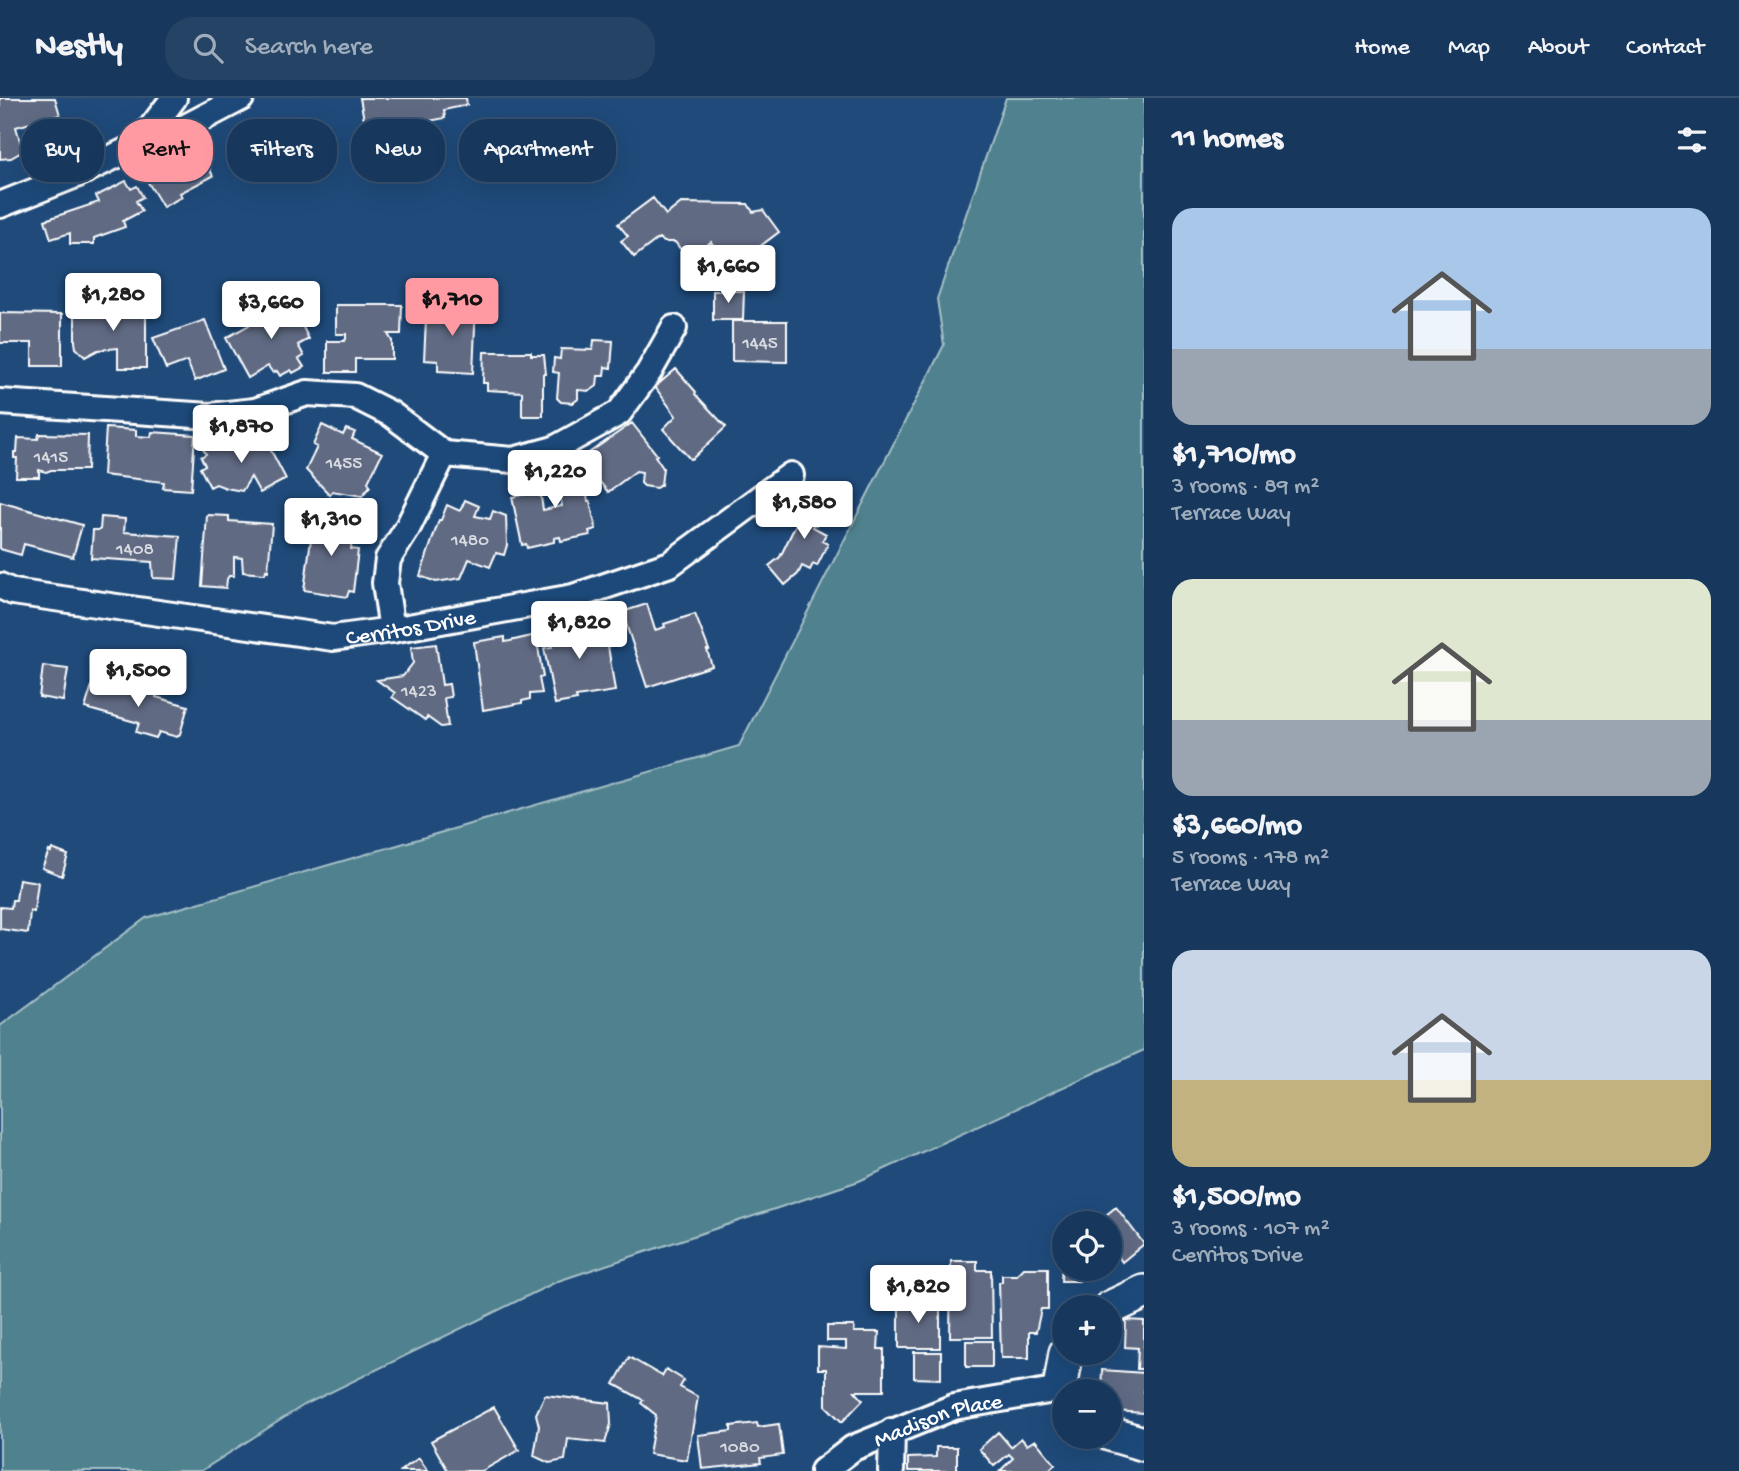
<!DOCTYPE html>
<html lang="en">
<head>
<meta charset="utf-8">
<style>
  :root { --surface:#17385c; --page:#244365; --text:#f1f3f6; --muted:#9eacbb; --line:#365272; --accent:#ff9aa2 }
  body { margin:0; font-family:"Gochi Hand",sans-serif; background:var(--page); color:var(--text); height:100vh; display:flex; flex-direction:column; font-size:26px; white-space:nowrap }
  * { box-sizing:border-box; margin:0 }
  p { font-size:23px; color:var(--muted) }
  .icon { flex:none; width:38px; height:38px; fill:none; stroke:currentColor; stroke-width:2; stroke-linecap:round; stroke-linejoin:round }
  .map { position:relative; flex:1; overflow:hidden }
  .side { display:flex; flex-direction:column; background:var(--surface); width:595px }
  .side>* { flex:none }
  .guide { position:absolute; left:21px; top:21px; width:665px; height:63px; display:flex; gap:14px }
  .controls { position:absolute; left:1052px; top:1113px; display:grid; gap:14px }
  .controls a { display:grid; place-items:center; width:70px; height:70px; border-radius:50%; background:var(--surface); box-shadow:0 7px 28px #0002,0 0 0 2px var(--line); font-size:35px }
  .price { position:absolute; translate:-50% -60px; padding:0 16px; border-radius:7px; background:#fff; color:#222; font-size:23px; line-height:46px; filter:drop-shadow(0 2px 4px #0008) }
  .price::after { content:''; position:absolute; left:50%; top:42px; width:21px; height:16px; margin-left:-10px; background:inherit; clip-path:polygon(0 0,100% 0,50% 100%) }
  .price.current { background:var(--accent); color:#111 }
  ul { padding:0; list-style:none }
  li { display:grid; align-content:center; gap:14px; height:371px; padding:0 28px }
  li span { display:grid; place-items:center; height:217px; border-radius:21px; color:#555 }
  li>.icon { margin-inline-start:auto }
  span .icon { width:126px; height:126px; fill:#fffc; stroke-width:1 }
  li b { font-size:30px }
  h2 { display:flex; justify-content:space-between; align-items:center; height:84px; padding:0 28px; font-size:30px }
  .pill { padding:0 24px; border-radius:28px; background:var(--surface); box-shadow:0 7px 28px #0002,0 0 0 2px var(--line); font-size:24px; line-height:63px }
  .pill.current { background:var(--accent); color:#111 }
  header { display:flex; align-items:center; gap:42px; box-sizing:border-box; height:98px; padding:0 35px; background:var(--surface); border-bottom:2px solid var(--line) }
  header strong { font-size:33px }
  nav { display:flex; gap:38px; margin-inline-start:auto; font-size:24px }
  .search { width:490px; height:63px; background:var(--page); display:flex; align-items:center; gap:18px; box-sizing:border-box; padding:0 24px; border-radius:28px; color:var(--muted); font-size:26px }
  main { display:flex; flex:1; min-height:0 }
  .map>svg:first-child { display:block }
  .green { fill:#4f828e; stroke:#a7c0c6; stroke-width:2 }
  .building { fill:#616a83; stroke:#fff; stroke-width:2 }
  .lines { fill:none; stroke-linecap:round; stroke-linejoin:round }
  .street-casing { stroke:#fff; stroke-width:30 }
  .secondary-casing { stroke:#fff; stroke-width:38 }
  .street { stroke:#1f4a7a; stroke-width:24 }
  .secondary { stroke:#1f4a7a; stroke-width:33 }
  .labels { text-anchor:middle; stroke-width:7; stroke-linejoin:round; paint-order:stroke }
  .number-label { font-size:19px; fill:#d8dae0 }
  .street-label { font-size:23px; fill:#fff; stroke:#1f4a7a }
</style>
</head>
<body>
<header>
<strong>Nestly</strong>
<div class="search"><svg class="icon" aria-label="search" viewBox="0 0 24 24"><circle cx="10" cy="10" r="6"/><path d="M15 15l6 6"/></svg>Search here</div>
<nav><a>Home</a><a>Map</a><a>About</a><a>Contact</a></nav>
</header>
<main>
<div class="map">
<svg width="1144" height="1373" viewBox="0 0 1144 1373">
  <rect width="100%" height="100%" fill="#1f4a7a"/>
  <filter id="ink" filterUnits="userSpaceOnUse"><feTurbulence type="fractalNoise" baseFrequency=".0143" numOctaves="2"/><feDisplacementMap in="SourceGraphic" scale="14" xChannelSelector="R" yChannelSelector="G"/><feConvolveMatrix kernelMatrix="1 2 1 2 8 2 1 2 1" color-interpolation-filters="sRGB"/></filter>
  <g filter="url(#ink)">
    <path class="green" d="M1006 0H1144V952L859 1083 558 1183 304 1307 201 1373H0V928L146 820 739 648 944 247 937 201Z"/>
    <path class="building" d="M0 0H55L60 17 16 29 23 53 11 60 0 61Z
      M360 0H466L467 7 444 12 445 20 393 30 364 22Z
      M201 53 213 78 180 95 182 99 163 109 146 81 158 75 154 68 175 58 179 65Z
      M126 83 131 91 137 88 143 99 136 103 142 113 123 123 125 129 94 140V146H70V135L51 141 45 122 99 104 96 98Z
      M653 100 666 117 681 105 748 106 753 114 763 112 779 134 730 171 711 144 688 161 675 144H664L659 140 634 159 621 143 628 138 618 126Z
      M713 193H744L743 222H713Z
      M287 198 309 241 298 247 304 258 299 261 304 269 293 275 291 272 280 278 277 273 273 275 268 268 248 280 226 240 249 227 246 221Z
      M439 204 476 206 473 275 438 273V263L424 262 426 221 439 222Z
      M336 207H402L401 236H388L392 243V261H355V274H327V243H344L346 241V236H336Z
      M75 208 146 209V270H118V250L98 252 85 259 76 250 75 244Z
      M0 215 62 216V268H32V245H0Z
      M205 222 224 271 195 283 187 263 166 271 153 240Z
      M732 223H787V264L732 263Z
      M594 242 613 243 611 270 605 269 604 278H598L597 288 590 293 578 292V301L573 305 561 304 557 300 559 275 553 274 554 260 560 261 561 251 593 252Z
      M484 254H531V257H544L546 276H543V318H522V294L487 292V285H483Z
      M676 271 696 294 695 296 726 329 693 360 690 361 663 331 676 318 655 289Z
      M632 325 657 357 655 358 663 370 661 387 656 390 644 388 641 385 642 374 636 373 608 394 592 374 583 359Z
      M322 327 343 337 346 331 355 334 352 341 382 355 368 384 370 388 362 398 332 393 330 397 306 372 317 349 313 347Z
      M106 330 136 332V338L151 339 152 334 195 337 191 392 163 390 164 384 103 377Z
      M239 334 248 350 265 341 286 381 260 395 251 379 242 393 226 390 216 386 210 389 200 370 205 367 201 359 206 356 202 349 214 343 216 346Z
      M39 336 88 337 87 372H51L46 374 39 372V379H16L17 360H14V354H17L18 340 38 341Z
      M575 363 580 388 586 392 588 403H590L596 431 589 433 590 437 561 443 560 439 554 440V444L527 450 526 446 522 447 512 399 540 393 543 412 562 408 559 394 551 396 545 370Z
      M818 393 835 412 816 427 814 425 813 429 826 436 822 443 828 446 817 468 813 466 810 472 802 468 798 476 785 487 769 468 780 459 798 422 805 414 800 409Z
      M465 402 479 408 475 418 490 421 493 413 506 418 507 447 504 457 496 455 490 469 469 461 461 480 436 484 420 478 439 422H441L447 407 460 413Z
      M0 404 82 427 73 459 24 446 21 457 0 451Z
      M207 417 229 418V423L272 426 268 473 266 472 265 476 243 474 242 460 234 459V478H229L227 481 226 490 202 488Z
      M101 419 125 421 124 434 180 438 176 481 153 480 152 464 91 460 93 432H100Z
      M314 419 354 425 351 451 358 452 353 494 349 493 347 499 304 492Z
      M647 506 655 532 665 529 664 526 695 516 709 552H707L712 568 647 589 622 514Z
      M604 522 615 593 576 599 577 602 555 606 544 550 552 549 549 530Z
      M536 537 543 579 539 580 542 595 530 596V601L522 603V605L483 612 474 544 505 539V544L510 543Z
      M436 546 442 587 449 586 451 599 444 600 448 628 441 629 427 619 425 622 392 599 395 595 377 582 403 578 413 565 411 549Z
      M43 568 68 571 63 603 39 599Z
      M94 581 147 596 148 592 157 595 156 599 188 608 180 636 177 639 159 634 156 640 136 634 139 625 85 610Z
      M52 751 68 757 62 778 42 770 49 753 51 754Z
      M19 781 38 784 34 814 30 813 28 835 0 831V809L11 810 12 802H16Z
      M1116 1109 1144 1146 1122 1164 1118 1158 1110 1165V1125H1096Z
      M1063 1135 1064 1171H1088L1079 1178V1183H1061Z
      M951 1163H977V1172H991L992 1239H950Z
      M1024 1170H1048V1211H1041L1036 1234H1029V1260H1001L999 1184H1002V1177H1017Z
      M899 1195H915L916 1211 940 1212V1250H899Z
      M1126 1222 1144 1223V1271H1137L1138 1250 1125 1249Z
      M827 1228H854V1234H879L878 1251H884V1293H855L863 1302 842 1324 826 1308V1271H818V1249L846 1251V1243H827Z
      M966 1243H992V1269H966Z
      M914 1254H941V1281L914 1280Z
      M629 1259 662 1278 666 1271 684 1282 680 1289 698 1299 687 1362 649 1356 656 1317 641 1305 643 1302 614 1286Z
      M1102 1272 1144 1275V1315L1114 1313 1115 1301 1110 1300V1293H1101Z
      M545 1297 610 1305 611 1326 605 1345 568 1341 565 1362 549 1365 534 1358 539 1328 536 1316Z
      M494 1309 519 1352 482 1373H448L431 1343Z
      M757 1325 758 1329 779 1326 783 1357 760 1360 761 1365 702 1371 698 1337 731 1333V1328Z
      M998 1334 1011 1349 1021 1340 1027 1347 1035 1342 1055 1366 1048 1373H1000L1013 1360 1009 1356 994 1368 979 1351Z
      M936 1349H957V1373H908V1360L936 1359Z
      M419 1360 428 1373H400Z"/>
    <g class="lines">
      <g class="street-casing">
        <g id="street">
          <path d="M139 46 174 0"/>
          <path d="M0 107 78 76 138 47 180 32 241 0"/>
          <path d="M0 304 210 318 255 313 307 295 355 298 391 316 444 356"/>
          <path d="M444 356 513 362 554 351 619 315 649 274 674 230"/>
          <path id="s1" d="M0 488 13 494 333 540 392 532 573 499 670 466 791 377"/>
          <path d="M392 532 385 485 388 461 407 431 444 356"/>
          <path id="s2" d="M823 1373 853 1350 954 1309 1060 1291"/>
          <path d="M891 1373 892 1333"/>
        </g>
      </g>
      <g class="secondary-casing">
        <path id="secondary" d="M1110 1210 1144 1194
          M1064 1294 1060 1291 1066 1255
          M1110 1336 1144 1346"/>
      </g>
      <use href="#street" class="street"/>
      <use href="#secondary" class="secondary"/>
    </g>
  </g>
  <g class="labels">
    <g class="number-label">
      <text x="760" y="250">1445</text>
      <text x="51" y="364">1415</text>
      <text x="344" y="370">1455</text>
      <text x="470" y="447">1480</text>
      <text x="135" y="456">1408</text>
      <text x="419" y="598">1423</text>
      <text x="740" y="1354">1080</text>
    </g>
    <g class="street-label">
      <text dy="8" stroke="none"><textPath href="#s1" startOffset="416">Cerritos Drive</textPath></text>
      <text dy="8" stroke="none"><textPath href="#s2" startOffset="128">Madison Place</textPath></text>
    </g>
  </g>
</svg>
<div class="controls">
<a><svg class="icon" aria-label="locate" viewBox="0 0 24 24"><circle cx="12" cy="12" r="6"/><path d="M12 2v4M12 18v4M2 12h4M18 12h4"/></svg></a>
<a>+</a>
<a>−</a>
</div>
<b class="price" style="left:728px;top:207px">$1,660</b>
<b class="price" style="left:113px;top:235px">$1,280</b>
<b class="price current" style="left:452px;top:240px">$1,710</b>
<b class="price" style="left:271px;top:243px">$3,660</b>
<b class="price" style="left:241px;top:367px">$1,870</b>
<b class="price" style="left:555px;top:412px">$1,220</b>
<b class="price" style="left:804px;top:443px">$1,580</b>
<b class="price" style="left:331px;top:460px">$1,310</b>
<b class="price" style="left:579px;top:563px">$1,820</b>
<b class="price" style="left:138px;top:611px">$1,500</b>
<b class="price" style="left:918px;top:1227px">$1,820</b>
<div class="guide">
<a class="pill">Buy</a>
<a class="pill current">Rent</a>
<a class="pill">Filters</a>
<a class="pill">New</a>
<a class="pill">Apartment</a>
</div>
</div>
<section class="side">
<h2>11 homes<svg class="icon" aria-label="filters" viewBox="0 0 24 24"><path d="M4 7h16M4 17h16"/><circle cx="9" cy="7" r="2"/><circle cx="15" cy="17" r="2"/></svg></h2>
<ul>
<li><span style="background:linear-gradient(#a9c7e8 65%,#9aa5b1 0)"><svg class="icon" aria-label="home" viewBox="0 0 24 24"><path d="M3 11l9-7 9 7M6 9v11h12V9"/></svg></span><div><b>$1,710/mo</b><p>3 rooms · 89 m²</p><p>Terrace Way</p></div></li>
<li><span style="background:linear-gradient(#dfe7d0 65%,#9aa5b1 0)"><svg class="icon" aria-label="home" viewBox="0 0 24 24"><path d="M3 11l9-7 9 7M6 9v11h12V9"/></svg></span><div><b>$3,660/mo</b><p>5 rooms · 178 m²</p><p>Terrace Way</p></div></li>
<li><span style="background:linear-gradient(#c9d6e8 60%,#c2b280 0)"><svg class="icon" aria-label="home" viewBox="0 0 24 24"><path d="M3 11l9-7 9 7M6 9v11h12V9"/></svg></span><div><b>$1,500/mo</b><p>3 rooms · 107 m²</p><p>Cerritos Drive</p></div></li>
</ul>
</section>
</main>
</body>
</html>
